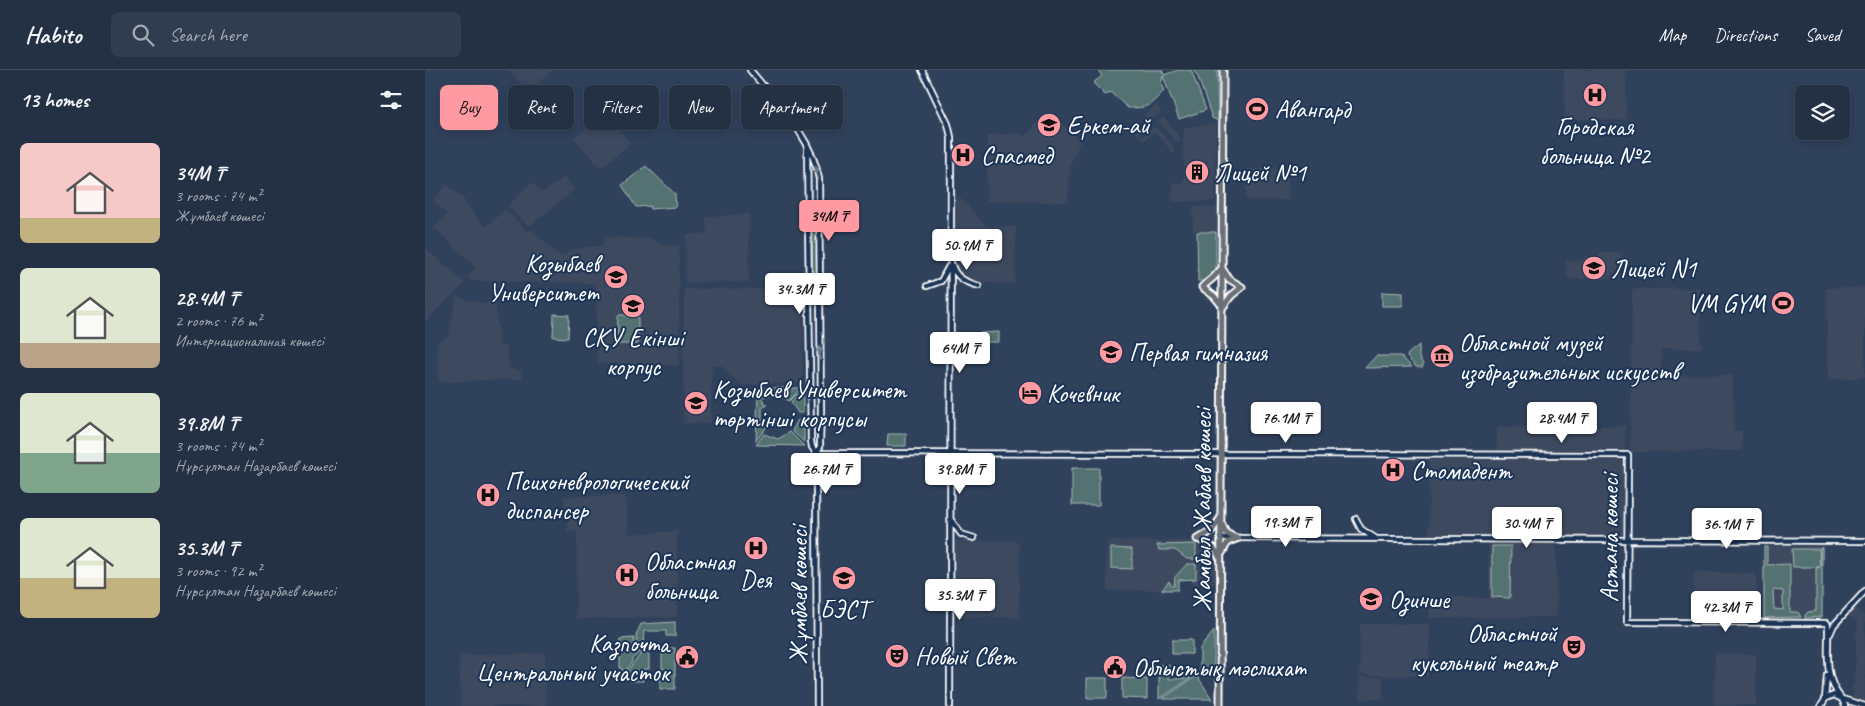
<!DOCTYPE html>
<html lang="en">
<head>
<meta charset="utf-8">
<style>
  :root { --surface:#243145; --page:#303d50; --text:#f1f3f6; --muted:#a3a9b3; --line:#414c5e; --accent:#ff9aa2 }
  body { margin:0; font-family:Caveat,sans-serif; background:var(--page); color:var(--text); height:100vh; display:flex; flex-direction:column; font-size:19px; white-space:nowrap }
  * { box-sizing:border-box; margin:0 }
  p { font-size:16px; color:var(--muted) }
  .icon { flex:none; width:28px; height:28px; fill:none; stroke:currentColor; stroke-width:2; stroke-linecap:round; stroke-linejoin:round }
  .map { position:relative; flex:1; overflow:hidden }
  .details { display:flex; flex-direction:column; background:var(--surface); width:425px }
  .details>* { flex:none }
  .top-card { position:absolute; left:15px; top:15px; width:475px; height:45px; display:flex; gap:10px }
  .tools { position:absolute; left:1370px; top:15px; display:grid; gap:10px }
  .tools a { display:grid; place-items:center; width:55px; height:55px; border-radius:8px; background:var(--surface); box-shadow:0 2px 8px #0003,0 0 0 1px var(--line); font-size:25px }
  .price { position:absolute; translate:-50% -42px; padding:0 11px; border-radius:5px; background:#fff; color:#222; font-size:16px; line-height:32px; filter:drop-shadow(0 1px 2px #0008) }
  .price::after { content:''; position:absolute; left:50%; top:30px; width:15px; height:11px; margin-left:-8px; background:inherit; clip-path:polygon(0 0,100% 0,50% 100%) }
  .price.selected { background:var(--accent); color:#111 }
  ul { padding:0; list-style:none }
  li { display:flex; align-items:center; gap:15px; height:125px; padding:0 20px }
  li span { display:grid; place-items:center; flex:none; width:140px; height:100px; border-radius:8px; color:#555 }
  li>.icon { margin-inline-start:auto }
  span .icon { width:60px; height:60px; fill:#fffc; stroke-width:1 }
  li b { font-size:21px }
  h2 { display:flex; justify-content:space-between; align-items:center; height:60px; padding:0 20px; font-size:21px }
  .chip { padding:0 18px; border-radius:8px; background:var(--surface); box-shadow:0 2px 8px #0003,0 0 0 1px var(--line); font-size:18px; line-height:45px }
  .chip.selected { background:var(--accent); color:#111 }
  header { display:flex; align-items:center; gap:30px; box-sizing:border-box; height:70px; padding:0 25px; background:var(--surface); border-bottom:1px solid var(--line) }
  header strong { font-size:24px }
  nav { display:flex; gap:28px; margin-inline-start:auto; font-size:18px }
  .search { width:350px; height:45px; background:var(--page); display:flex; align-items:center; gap:12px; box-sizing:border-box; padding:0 18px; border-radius:8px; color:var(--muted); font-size:19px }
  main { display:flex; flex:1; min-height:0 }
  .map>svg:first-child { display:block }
  .built { fill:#3e495f }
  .green { fill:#537271; stroke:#a9b8b8; fill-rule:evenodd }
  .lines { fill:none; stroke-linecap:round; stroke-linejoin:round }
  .secondary-casing { stroke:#fff; stroke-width:8 }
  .primary-casing { stroke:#fff; stroke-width:9 }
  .secondary { stroke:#1d3557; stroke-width:4.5 }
  .primary { stroke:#6a7074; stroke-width:5 }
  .oneway { fill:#6c7c92 }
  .labels { text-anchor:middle; stroke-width:4; stroke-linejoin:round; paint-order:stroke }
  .poi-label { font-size:25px; fill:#fff; stroke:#1d3557; text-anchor:start }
  .street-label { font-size:25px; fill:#fff; stroke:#1d3557 }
</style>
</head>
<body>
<header>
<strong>Habito</strong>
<div class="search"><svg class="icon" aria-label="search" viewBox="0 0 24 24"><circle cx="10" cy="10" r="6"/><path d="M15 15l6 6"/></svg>Search here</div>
<nav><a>Map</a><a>Directions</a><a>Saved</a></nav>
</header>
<main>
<section class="details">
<h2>13 homes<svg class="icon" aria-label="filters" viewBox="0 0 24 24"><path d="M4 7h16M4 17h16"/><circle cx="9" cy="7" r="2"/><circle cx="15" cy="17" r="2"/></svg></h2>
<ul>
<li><span style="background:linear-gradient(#f6c9c9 75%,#c2b280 0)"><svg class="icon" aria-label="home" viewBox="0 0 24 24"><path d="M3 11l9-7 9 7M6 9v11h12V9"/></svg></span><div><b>34M ₸</b><p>3 rooms · 74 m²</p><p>Жұмбаев көшесі</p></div></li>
<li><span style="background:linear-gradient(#dfe7d0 75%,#b9a48a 0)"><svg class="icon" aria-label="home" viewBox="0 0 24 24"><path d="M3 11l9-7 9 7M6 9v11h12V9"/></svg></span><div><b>28.4M ₸</b><p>2 rooms · 76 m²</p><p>Интернациональная көшесі</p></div></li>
<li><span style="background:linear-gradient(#dfe7d0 60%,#7fa58c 0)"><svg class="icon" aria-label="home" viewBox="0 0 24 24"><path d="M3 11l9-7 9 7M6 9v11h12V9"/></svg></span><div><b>39.8M ₸</b><p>3 rooms · 74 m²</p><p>Нұрсұлтан Назарбаев көшесі</p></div></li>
<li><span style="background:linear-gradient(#dfe7d0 60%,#c2b280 0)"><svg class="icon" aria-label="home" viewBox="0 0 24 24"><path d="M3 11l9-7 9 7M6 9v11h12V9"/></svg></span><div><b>35.3M ₸</b><p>3 rooms · 92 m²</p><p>Нұрсұлтан Назарбаев көшесі</p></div></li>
</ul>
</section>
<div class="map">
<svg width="1440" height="636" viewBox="0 0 1440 636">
  <rect width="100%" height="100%" fill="#30415c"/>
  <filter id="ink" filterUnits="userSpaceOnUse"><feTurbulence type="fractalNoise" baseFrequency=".02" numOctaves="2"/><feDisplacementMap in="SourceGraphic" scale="10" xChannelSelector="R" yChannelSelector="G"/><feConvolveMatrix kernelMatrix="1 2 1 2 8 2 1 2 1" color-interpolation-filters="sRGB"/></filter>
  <g filter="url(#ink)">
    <path class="built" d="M83 0H127L104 21Z
      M1139 0H1201V50L1140 49Z
      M731 35 737 41 714 62 718 66 730 56 749 77 750 83H745L744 78 729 62 719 71 709 61 722 50 719 46Z
      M623 41 655 71 645 96 643 132 562 131V65L597 63 598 68Z
      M179 45 206 73 176 98 149 68Z
      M739 47 757 69 752 73 733 51Z
      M791 54 790 131 747 132 748 112 757 113 759 107 758 61 761 57Z
      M862 98 864 130H821L820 99Z
      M139 107 149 120 104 157 83 136 106 112 117 123Z
      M22 114 41 132 40 134 61 157 80 139 103 162 107 159 134 186 143 183V180L178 175 179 167 226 168 237 175H254V295L172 294 171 213 45 211 42 207 51 197 9 158 22 144 8 130Z
      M528 121 562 156 591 157 590 214 545 212 535 206 529 198Z
      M768 137H796L795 161H768Z
      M324 144V212H260L261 165 282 163 281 147Z
      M0 178 40 213 0 252Z
      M1196 182V206L1195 208 1142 209 1141 191 1159 190V187L1174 186V183Z
      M1440 217V307L1403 310 1401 218Z
      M1275 218 1276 278 1236 279V302H1206L1207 219Z
      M259 219H377L378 313 318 315 299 301V296L287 295 286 353H258Z
      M31 226 55 233 71 232 74 277 81 276 84 299 95 300 98 309 13 312 12 272 24 266Z
      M1308 305 1309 361H1317V381L1205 382 1206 306Z
      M1200 356V381L1072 383V357Z
      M1200 388V467H1004V390Z
      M139 426H201L204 464 252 461V547L151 549 152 462 142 463 143 451 140 444Z
      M529 471H594V547H529Z
      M682 471H776L793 485V514H767L766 510H754L753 520H682Z
      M1131 472V547L1005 548V527L1064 528V473Z
      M1338 476H1399L1398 549H1338Z
      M1269 502 1331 503 1332 551H1282L1283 533H1269Z
      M1429 537 1440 546V632L1427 628 1429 621 1425 618 1429 615 1432 555 1433 553 1423 544Z
      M935 554H1005L1004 606 935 605Z
      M120 583 121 636H36L34 585Z
      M1290 584H1331V635H1289Z
      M935 607H958V629H935Z"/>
    <path class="green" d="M673 0H737L739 5 753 0H766L781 40 754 49 738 6 736 14 739 21C724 36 724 38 703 38L685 22 680 25 668 13 677 6Z
      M768 0H792L793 51 787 48 773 7Z
      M221 96 250 124 251 137 225 139V136L211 137 197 115Z
      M387 138H392V207H387Z
      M772 162H791V203L783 211H773Z
      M957 222 978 223V236H957Z
      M129 244 144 245 143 268 128 267Z
      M193 245H213V274H192Z
      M574 262V272H555V263Z
      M994 275V287L998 294V297H991L982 287 983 284Z
      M951 286H975L987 297 940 298Z
      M337 318H377L364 331 351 323 338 327 334 321Z
      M378 319V343H373L366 332Z
      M333 323 342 336H340L337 338V351L341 356 343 355 331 371Z
      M373 350H379V372L367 361Z
      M365 362 379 376 331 375 339 364 353 369Z
      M463 364H481V376H462Z
      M647 398H674V435H647Z
      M771 474V489H762L750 480H734L732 475Z
      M1067 476H1086L1085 528 1067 527Z
      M1339 477H1342V495L1365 494V542H1373L1376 547 1339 548ZM1349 520 1358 521V540L1349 539 1348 522Z
      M686 478 707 479V499L686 498Z
      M1395 478H1397V547L1380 548V545L1383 542 1391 541V498L1395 497H1368L1367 479H1394L1395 496Z
      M762 494H771V509L753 510V520H737L744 511 746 516H749L750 507Z
      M250 552V566H241V561H219L218 579H212L211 565 216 554Z
      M789 561V604L775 605V578Z
      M209 568V581H216L207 589V592L197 605V598H195V569Z
      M747 570H767V584H747Z
      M242 578H250V619H235V607H241V599H237V584H241Z
      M218 581V584H224V599H219L218 611H205V605H199Z
      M734 595H744V609L766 608 734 629Z
      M770 607H773L787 629H737Z
      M662 608H682V628H662Z
      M697 608 722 609V629L697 628Z"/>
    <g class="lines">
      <g class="secondary-casing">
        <path id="secondary" d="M325 0C351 32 387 66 394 109L396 340 395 372V377L391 383V397L392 636
          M497 0 523 54 526 67 525 636
          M382 79 386 371 387 377 391 383
          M527 195C531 209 542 212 554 216
          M502 216 516 211 524 196
          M391 383 1203 385 1202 552 1402 553
          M931 449 936 459 950 468
          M526 450 536 464 549 468
          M795 468 1440 471
          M1402 553 1403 556C1404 583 1398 606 1416 628
          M1405 564 1409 555 1440 521
          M1400 629 1402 605
          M1417 629 1440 636
          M1396 636 1401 628 1409 625 1417 629 1420 636"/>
      </g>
      <g class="primary-casing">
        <path id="primary" d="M797 236 789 226 777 217 788 208 797 198
          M798 237 806 226 817 217 804 209 798 200
          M797 454 801 463 811 468
          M772 469C782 471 791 478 794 487
          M773 469 787 461 794 450
          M797 483 803 472 814 468
          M795 636 798 0"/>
      </g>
      <use href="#secondary" class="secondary"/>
      <use href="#primary" class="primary"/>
    </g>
    <defs><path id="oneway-solid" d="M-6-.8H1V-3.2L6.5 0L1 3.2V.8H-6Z" transform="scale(1.25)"/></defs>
    <g class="oneway">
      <use href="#oneway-solid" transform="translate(392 103) rotate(-101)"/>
      <use href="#oneway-solid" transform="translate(395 283) rotate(-90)"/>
    </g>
  </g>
  <defs>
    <g id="hospital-disc" transform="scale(1.25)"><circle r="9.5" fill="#ff9aa2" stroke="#1d3557"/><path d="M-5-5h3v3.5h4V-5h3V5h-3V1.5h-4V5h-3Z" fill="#111"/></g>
    <g id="stadium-disc" transform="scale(1.25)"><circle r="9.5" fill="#ff9aa2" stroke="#1d3557"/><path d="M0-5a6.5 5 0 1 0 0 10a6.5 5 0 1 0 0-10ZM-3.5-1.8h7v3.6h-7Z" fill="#111"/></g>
    <g id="school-disc" transform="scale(1.25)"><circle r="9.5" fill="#ff9aa2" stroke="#1d3557"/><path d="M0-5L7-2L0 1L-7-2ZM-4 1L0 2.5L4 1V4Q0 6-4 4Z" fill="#111"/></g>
    <g id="building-disc" transform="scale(1.25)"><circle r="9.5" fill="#ff9aa2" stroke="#1d3557"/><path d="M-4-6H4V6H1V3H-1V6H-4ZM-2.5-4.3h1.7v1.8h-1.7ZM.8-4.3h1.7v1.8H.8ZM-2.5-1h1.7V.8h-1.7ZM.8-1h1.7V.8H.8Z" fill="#111"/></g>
    <g id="university-disc" transform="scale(1.25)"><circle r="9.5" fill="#ff9aa2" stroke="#1d3557"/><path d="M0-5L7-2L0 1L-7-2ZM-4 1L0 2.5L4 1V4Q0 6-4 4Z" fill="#111"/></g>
    <g id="museum-disc" transform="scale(1.25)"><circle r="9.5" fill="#ff9aa2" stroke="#1d3557"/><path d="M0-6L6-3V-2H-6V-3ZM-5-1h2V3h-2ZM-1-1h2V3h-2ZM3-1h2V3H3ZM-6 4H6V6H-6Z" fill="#111"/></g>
    <g id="hotel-disc" transform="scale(1.25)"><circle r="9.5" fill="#ff9aa2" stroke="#1d3557"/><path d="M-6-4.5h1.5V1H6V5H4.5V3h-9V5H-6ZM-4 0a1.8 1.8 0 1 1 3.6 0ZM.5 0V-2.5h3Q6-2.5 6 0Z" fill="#111"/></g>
    <g id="theatre-disc" transform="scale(1.25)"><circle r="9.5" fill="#ff9aa2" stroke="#1d3557"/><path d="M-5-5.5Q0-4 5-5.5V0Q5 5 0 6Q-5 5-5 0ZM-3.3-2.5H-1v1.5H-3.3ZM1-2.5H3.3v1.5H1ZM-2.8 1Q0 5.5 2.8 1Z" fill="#111"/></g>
    <g id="civic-disc" transform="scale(1.25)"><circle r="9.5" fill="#ff9aa2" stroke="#1d3557"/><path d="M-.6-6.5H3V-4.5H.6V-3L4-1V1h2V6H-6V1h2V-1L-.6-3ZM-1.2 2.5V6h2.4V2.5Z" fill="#111"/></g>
  </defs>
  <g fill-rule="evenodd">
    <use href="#hospital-disc" x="1170" y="25"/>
    <use href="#stadium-disc" x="832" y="39"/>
    <use href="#school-disc" x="624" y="55"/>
    <use href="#hospital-disc" x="538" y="85"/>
    <use href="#building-disc" x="772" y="102"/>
    <use href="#school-disc" x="1169" y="198"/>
    <use href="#university-disc" x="191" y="207"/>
    <use href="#stadium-disc" x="1358" y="233"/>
    <use href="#university-disc" x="208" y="236"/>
    <use href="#school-disc" x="686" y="282"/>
    <use href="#museum-disc" x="1017" y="286"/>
    <use href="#hotel-disc" x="605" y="323"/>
    <use href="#university-disc" x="271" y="333"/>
    <use href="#hospital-disc" x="968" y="400"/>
    <use href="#hospital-disc" x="63" y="425"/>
    <use href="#hospital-disc" x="331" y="478"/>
    <use href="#hospital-disc" x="202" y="505"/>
    <use href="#school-disc" x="419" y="508"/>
    <use href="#school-disc" x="946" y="529"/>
    <use href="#theatre-disc" x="1149" y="577"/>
    <use href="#theatre-disc" x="472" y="586"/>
    <use href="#civic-disc" x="262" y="587"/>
    <use href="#civic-disc" x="690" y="597"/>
  </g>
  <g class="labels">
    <g class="poi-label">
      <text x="850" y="48">Авангард</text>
      <text x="642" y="64">Еркем-ай</text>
      <text x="1170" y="65" text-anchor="middle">Городская<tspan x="1170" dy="29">больница №2</tspan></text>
      <text x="556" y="94">Спасмед</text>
      <text x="790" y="111">Лицей №1</text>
      <text x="174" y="202" text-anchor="end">Козыбаев<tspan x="174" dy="29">Университет</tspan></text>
      <text x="1186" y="207">Лицей N1</text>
      <text x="1340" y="242" text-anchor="end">VM GYM</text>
      <text x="208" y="276" text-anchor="middle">СҚУ Екінші<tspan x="208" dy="29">корпус</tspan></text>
      <text x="1034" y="281">Областной музей<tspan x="1034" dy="29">изобразительных искусств</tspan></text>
      <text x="704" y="291">Первая гимназия</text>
      <text x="288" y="328">Қозыбаев Университет<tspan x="288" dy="29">төртінші корпусы</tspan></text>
      <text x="622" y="332">Кочевник</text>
      <text x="986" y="409">Стомадент</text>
      <text x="80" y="420">Психоневрологический<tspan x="80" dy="29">диспансер</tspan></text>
      <text x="220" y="500">Областная<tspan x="220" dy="29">больница</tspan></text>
      <text x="331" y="518" text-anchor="middle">Deя</text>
      <text x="964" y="538">Озинше</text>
      <text x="419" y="548" text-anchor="middle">БЭСТ</text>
      <text x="1132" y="572" text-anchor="end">Областной<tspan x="1132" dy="29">кукольный театр</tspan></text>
      <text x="244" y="582" text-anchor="end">Казпочта<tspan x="244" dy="29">Центральный участок</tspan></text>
      <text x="490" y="595">Новый Свет</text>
      <text x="708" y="606">Облыстық мәслихат</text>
    </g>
    <g class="street-label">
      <text transform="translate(777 440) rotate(-90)" y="9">Жамбыл Жабаев көшесі</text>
      <text transform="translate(1184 468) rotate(-90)" y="9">Астана көшесі</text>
      <text transform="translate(373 525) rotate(-90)" y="9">Жұмбаев көшесі</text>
    </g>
  </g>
</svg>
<div class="tools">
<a><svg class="icon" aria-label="layers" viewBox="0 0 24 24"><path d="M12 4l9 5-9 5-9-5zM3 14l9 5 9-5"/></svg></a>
</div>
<b class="price selected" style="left:404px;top:172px">34M ₸</b>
<b class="price" style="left:542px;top:201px">50.9M ₸</b>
<b class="price" style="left:375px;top:245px">34.3M ₸</b>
<b class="price" style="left:535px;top:304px">64M ₸</b>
<b class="price" style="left:861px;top:374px">76.1M ₸</b>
<b class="price" style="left:1137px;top:374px">28.4M ₸</b>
<b class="price" style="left:401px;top:425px">26.7M ₸</b>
<b class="price" style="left:535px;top:425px">39.8M ₸</b>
<b class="price" style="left:861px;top:478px">19.3M ₸</b>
<b class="price" style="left:1102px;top:479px">30.4M ₸</b>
<b class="price" style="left:1302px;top:480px">36.1M ₸</b>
<b class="price" style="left:535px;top:551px">35.3M ₸</b>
<b class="price" style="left:1301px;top:563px">42.3M ₸</b>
<div class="top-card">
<a class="chip selected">Buy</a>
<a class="chip">Rent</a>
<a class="chip">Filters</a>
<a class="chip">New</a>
<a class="chip">Apartment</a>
</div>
</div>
</main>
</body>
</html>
